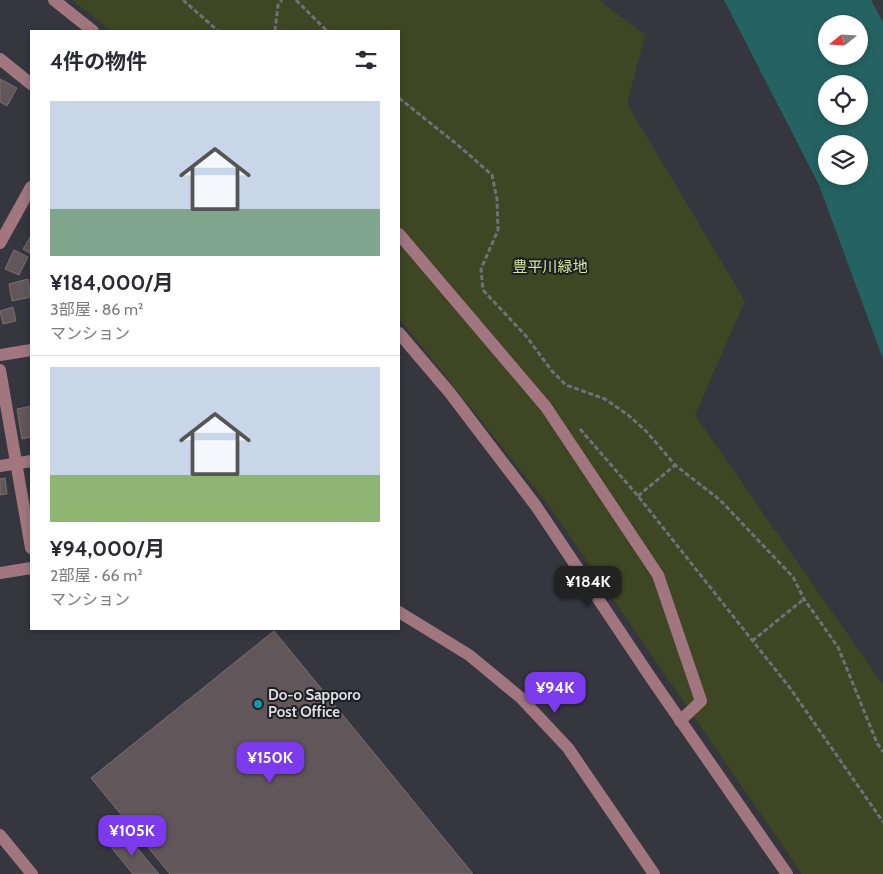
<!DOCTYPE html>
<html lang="ja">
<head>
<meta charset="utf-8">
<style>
  :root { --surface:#fff; --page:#f7f7f7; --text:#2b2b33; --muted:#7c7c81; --line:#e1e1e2; --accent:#7c3aed }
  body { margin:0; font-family:Cabin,"Noto Sans JP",sans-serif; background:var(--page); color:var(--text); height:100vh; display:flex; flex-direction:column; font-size:19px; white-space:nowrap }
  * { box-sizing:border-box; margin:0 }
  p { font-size:16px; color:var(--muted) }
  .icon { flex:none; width:28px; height:28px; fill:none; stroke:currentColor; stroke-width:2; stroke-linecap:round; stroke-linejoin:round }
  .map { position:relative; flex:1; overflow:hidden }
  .details { position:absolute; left:30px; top:30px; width:370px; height:600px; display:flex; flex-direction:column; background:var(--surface); border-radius:0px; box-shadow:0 2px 8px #0003 }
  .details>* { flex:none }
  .needle { width:32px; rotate:252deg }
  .tools { position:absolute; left:818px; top:15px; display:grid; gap:10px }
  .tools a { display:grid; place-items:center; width:50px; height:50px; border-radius:50%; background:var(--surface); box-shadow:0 2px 8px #0003; font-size:25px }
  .price { position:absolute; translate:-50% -42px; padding:0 11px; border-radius:10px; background:var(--accent); color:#fff; font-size:16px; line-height:32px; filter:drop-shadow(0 1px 2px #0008) }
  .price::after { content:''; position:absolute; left:50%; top:30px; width:15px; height:11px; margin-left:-8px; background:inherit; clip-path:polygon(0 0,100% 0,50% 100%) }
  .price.current { background:#222; color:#fff }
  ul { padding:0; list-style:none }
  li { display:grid; align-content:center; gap:10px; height:265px; padding:0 20px }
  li+li { border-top:1px solid var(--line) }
  li span { display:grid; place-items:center; height:155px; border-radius:0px; color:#555 }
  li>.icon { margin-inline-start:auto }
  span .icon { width:90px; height:90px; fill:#fffc; stroke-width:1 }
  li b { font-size:21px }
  h2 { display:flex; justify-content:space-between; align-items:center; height:60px; padding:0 20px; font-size:21px }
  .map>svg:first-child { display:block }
  .green { fill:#3f4623 }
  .water { fill:#256363; fill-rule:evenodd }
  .building { fill:#61575a; stroke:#7a6f73 }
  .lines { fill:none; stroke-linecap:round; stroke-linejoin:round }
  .path { stroke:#707178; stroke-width:3; stroke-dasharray:5 2.5; stroke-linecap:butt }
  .minor { stroke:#a1767f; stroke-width:12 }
  .culture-dot { fill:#0f9aa8; stroke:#1d1e21; stroke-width:2 }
  .labels { text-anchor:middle; stroke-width:4; stroke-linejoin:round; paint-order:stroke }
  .park-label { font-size:15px; fill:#d5e69f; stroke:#1d1e21 }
  .poi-label { font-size:15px; font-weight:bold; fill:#dbdce1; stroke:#1d1e21; text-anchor:start }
</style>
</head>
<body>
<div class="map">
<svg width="883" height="874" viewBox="0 0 883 874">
  <rect width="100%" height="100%" fill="#35363e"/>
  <path class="green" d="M72 0H599L645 35 627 104 745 301 695 415 883 685V874H802L549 506 399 318V31H111Z"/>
  <path class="water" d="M724 0H871L883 22V359L819 185ZM826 24H859V56H826ZM826 84H859V116H826ZM826 144H859V176H826Z"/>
  <path class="building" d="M0 79 17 88 7 106 0 102Z
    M31 236V254L23 249Z
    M14 250 28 257 19 275 5 269Z
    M28 279 31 297 12 301 9 284Z
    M13 307 16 321 3 324 0 311Z
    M31 406V437L22 439 17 409Z
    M5 478 7 494 0 495V479Z
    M274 631 473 874H170L91 778Z
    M125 834 159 874H133L110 846Z"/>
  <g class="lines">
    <path class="path" d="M183 0 218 31
      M296 0 327 31
      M275 31 278 5 282 0
      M399 98 459 146 492 175 497 199 498 230 481 269 483 290 526 336 552 371 566 385 605 399 628 415 647 432 675 465 720 500 793 577 804 599 838 647 877 743 883 752
      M580 429 638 496 790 688 883 822
      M638 496 675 465
      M752 641 804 599"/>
    <path class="minor" d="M54 0 93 31
      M0 59 31 84
      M399 234 546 407 658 575 701 701 680 721
      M0 243 31 187
      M399 333 450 393 536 506 653 681 787 874
      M0 355 31 350
      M0 370 31 548
      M0 466 31 461
      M0 573 31 568
      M399 612 469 655 521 698 568 748 654 874
      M0 835 32 874"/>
  </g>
  <circle class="culture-dot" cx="258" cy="704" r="5"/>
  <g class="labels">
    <g class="park-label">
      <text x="550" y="272">豊平川緑地</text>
    </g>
    <g class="poi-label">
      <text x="268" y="700">Do-o Sapporo<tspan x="268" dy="17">Post Office</tspan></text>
    </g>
  </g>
</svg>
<div class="tools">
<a><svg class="needle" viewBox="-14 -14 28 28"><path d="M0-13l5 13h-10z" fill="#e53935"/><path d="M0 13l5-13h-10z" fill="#7c7c81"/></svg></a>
<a><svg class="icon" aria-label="locate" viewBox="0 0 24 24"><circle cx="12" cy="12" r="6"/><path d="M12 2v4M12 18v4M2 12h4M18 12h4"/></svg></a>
<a><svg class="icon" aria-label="layers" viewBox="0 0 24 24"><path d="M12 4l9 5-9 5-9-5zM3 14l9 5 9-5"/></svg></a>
</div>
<b class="price current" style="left:588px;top:608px">¥184K</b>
<b class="price" style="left:555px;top:714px">¥94K</b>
<b class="price" style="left:270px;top:784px">¥150K</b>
<b class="price" style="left:132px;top:857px">¥105K</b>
<section class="details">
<h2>4件の物件<svg class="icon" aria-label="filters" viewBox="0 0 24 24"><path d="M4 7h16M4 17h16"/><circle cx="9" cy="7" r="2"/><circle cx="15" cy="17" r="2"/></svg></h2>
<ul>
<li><span style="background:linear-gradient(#c9d6e8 70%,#7fa58c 0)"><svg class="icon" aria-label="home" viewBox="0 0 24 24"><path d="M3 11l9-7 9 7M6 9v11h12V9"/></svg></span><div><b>¥184,000/月</b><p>3部屋 · 86 m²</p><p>マンション</p></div></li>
<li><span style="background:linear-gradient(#c9d6e8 70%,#8fb573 0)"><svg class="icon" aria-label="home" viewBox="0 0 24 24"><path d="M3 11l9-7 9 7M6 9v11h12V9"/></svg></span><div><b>¥94,000/月</b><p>2部屋 · 66 m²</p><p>マンション</p></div></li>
</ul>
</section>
</div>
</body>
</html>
